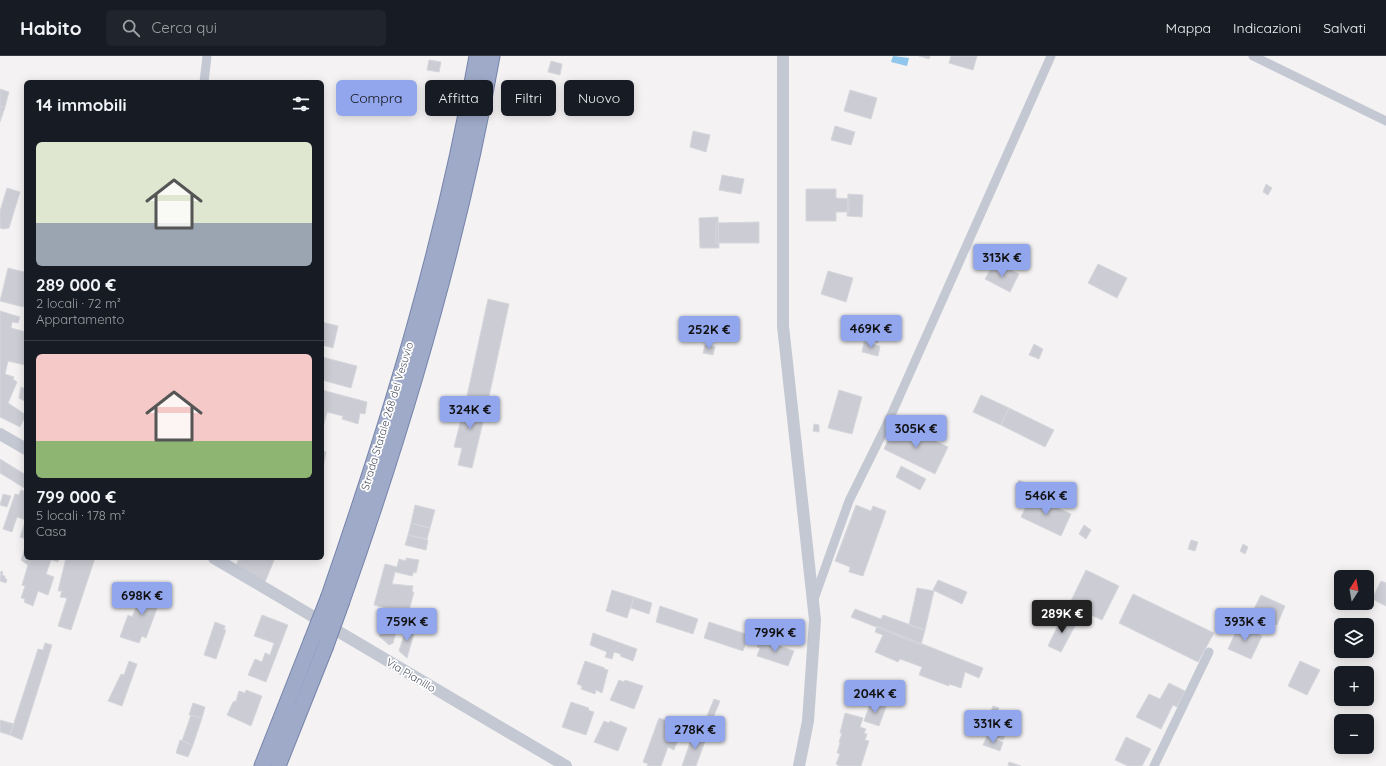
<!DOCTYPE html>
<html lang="it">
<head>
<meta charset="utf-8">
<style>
  :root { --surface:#171b24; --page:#20242c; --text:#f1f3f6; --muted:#9ea1a6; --line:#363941; --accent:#92a6ee }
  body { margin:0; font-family:Quicksand,sans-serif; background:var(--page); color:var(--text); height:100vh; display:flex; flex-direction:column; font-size:15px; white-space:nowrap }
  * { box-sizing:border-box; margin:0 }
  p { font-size:13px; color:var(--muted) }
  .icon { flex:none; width:22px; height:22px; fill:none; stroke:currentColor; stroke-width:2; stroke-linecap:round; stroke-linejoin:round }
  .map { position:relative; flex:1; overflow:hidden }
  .drawer { position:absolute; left:24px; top:24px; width:300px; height:480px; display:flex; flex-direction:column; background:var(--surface); border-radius:6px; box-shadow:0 2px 10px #0003 }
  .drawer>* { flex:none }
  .banner { position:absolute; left:336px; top:24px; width:380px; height:36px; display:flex; gap:8px }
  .needle { width:26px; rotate:11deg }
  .buttons { position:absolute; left:1334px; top:514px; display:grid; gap:8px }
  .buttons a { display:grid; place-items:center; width:40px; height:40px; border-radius:6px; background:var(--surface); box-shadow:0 2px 10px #0003; font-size:20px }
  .price { position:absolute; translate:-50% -34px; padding:0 9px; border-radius:4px; background:var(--accent); color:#111; font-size:13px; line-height:26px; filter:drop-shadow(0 1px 2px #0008) }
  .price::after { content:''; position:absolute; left:50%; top:24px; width:12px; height:9px; margin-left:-6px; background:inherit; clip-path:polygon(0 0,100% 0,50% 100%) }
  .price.current { background:#222; color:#fff }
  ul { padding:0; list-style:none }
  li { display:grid; align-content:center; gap:8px; height:212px; padding:0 12px }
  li+li { border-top:1px solid var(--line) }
  li span { display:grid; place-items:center; height:124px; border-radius:6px; color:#555 }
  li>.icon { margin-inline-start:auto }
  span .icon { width:72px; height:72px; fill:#fffc; stroke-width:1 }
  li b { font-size:17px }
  h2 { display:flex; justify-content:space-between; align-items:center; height:48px; padding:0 12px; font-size:17px }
  .chip { padding:0 14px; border-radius:6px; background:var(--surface); box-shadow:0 2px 10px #0003; font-size:14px; line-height:36px }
  .chip.current { background:var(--accent); color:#111 }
  header { display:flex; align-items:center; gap:24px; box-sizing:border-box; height:56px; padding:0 20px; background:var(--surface); border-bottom:1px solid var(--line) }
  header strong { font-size:19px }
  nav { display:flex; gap:22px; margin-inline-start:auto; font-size:14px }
  .search { width:280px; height:36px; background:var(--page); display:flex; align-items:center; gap:10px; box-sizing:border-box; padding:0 14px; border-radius:6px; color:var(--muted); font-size:15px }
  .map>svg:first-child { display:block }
  .water { fill:#90c5ec }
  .building { fill:#cccdd4; stroke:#d6d7dd }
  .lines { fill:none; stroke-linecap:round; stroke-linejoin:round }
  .trunk-casing { stroke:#7684ab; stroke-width:17 }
  .minor { stroke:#c3c8d3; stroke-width:9 }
  .tertiary { stroke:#c3c8d3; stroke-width:12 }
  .trunk { stroke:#9eaac8; stroke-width:15 }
  .trunk-bridge-casing { stroke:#7684ab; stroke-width:17; stroke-linecap:butt }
  .trunk-bridge { stroke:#9eaac8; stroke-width:15 }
  .labels { text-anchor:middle; stroke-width:3.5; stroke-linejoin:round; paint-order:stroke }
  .street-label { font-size:11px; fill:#4a505f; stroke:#fff }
</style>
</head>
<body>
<header>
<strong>Habito</strong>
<div class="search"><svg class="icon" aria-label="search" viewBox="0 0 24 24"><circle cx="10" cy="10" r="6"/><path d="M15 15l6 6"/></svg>Cerca qui</div>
<nav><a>Mappa</a><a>Indicazioni</a><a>Salvati</a></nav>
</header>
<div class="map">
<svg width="1386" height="710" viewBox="0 0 1386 710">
  <rect width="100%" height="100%" fill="#f4f2f2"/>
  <path class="water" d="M893 0 909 2 907 10 891 6Z"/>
  <path class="building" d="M919 0H930L929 3Z
    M951 0H977L973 14 949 7Z
    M429 4 441 6 439 16 427 14Z
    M551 5 562 8 560 19 548 16Z
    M0 33 9 36 5 51 0 50Z
    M850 34 877 42 871 63 844 55Z
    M0 50 5 51 0 66Z
    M835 70 855 76 851 89 831 84Z
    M693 75 710 79 706 96 690 91Z
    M722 119 744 123 741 138 719 134Z
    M1266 128 1272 132 1268 139 1263 136Z
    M7 132 20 136 9 172 3 173 0 172V155Z
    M806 133H836V142L849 143V156H836V165H806Z
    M848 138 863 139 862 161 847 160Z
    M718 161 719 192H700L699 162Z
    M759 166V187H716V167Z
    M1098 208 1127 222 1117 242 1088 227Z
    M993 209 1005 215 1007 212 1019 218 1010 236 985 223Z
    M26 210V246L23 251 0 245 8 212 24 216Z
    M828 215 853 222 846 246 821 238Z
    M488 243 509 248 488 345 467 340Z
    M0 255 20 261 18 267 12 266 11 272 26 276 25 309 8 305 5 318 14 321 13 323 17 326 8 347 26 359 20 371 0 361Z
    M322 266 338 270 333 292 322 289Z
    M871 267 880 269 878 287 859 283 861 273 869 275Z
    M864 286 880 290 878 300 862 296Z
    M1034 288 1043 293 1039 303 1029 299Z
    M705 289 715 291 713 299 703 297Z
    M322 301 357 310 351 332 322 324Z
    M21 331 26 333V346L19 342Z
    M322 334 367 346 365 358 360 357 358 368 342 363 343 360 327 356 322 375Z
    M839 334 862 341 852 378 828 372Z
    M981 339 1009 352 1001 369 973 356Z
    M467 340 488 345 472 412 458 409 462 392 454 391Z
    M1009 352 1054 374 1045 391 1001 369Z
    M814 368 819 369V376L813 375Z
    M898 368 948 391 935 418 884 393 894 372 896 373Z
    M322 395 326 396 322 417Z
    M0 403 26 419V433L0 417Z
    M901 410 926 423 920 434 896 421Z
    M1019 424 1029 429 1025 436 1016 431Z
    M21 434 26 436V464L17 461 12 476 3 473 15 438 19 439Z
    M3 438 11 440 7 451 0 449Z
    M1031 440 1071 458 1061 480 1021 461Z
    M415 449 435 454 430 472 411 467Z
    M856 449 871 455 873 450 886 455 863 520 849 516 850 511 835 505Z
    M25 466H26V483L20 481Z
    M411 467 430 472 427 483 408 479Z
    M1084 469 1091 474 1086 483 1079 478Z
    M408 479 428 484 426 494 405 489Z
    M1191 484 1198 486 1195 495 1188 493Z
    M26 488V502H59L58 506 51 504 46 518 54 521 48 539 38 535 33 550 24 546 25 543 21 542 25 530 22 529 28 509 21 504Z
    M1243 488 1248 491 1245 498 1240 495Z
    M66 502H95L71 574 58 570 67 542 60 541 62 535H58Z
    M239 502H275L265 526 236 510Z
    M406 502 419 504 416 517 414 516 412 520 395 516 392 528 413 530 412 536H414L408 558 374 549 385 508 397 511 399 503 406 505Z
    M1086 514 1119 530 1102 564 1069 549Z
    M1 515 3 516 2 519 5 520V523H7L6 527 0 525Z
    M938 524 967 536 962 548 933 534Z
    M1381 525 1386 527V550L1372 543Z
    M145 531 163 536 146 582 142 580 139 587 120 581 128 559 132 561Z
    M917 532 934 535 925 574 909 569Z
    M612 534 634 541 627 562 606 555Z
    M1133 538 1214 577 1198 606 1119 567Z
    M1261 539 1285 550 1277 569 1252 557Z
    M634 541 652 547 649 558 631 552Z
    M660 550 698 563 693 578 656 566Z
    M388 553 401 557 393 587 389 589 379 580Z
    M855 553 881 563 883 559 925 574 921 589 851 561Z
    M262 559 288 569 266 626 248 619 255 603 262 606 265 597 270 599 274 587 254 580Z
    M1063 559 1077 566 1061 596 1048 590Z
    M215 566 225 570 224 574H226L216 603 204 599Z
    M709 566 749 579 743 595 704 582Z
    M1239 569 1262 580 1251 603 1228 593Z
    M877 570 983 612 979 622 965 616 961 632 949 628V630L919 619 922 611 900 603 898 606 875 596 883 579 875 576Z
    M411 572 415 574 407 602 399 595 406 573 411 576Z
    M593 577 637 593 633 605 620 600 621 598 614 596 612 603 605 601 607 596 590 589Z
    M760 583 794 595 788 610 757 600 760 592 757 591Z
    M45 587 52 589 22 684 10 679 38 593 43 594Z
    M129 605 137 608 122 650 108 645 121 618 124 619Z
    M585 605 605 612 604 613 608 614 602 637 596 634 595 638 581 633 582 630 577 628Z
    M1300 605 1320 614 1307 639 1288 630Z
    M619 624 624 626 625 624 643 630 634 653 610 644Z
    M1169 627 1185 635 1177 651 1173 649 1161 673 1136 661 1149 638 1160 643Z
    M246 634 262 640 251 670 227 659 233 646 236 645 239 635 245 637Z
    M714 643 720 645 713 662 707 660Z
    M871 645 886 651 879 670 864 665Z
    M571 646 589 652 588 654 594 656 586 679 562 671Z
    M193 647 205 651 202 662 189 659Z
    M993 650 999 652 994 665 988 663Z
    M845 657 863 662 860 671 866 673 864 677 867 678 865 684 869 685 861 710H839L836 708 840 698 837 697 840 687 839 686 842 677H840Z
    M191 659 202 662 193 689 182 685Z
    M659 662 683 671 674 694 668 691 661 710H647L648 708 643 706Z
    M0 664 14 668 10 679 0 676Z
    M604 665 609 667 610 665 627 672 618 695 594 686Z
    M997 665 1009 670 1003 684 991 680Z
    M706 668 712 670 708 678 703 675Z
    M694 675 707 680 696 710H682Z
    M987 680 1003 686 1000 695 983 689Z
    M1126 681 1151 693 1142 710H1128L1115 704Z
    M180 684 193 689 188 701 176 697Z
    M1009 706 1021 710H1008Z"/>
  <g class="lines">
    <g class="trunk-casing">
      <path id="trunk" d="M329 540C390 364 445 184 477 0
        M342 545C405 367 459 186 492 0
        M262 710 311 586
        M278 710 325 592"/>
    </g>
    <path class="minor" d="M1253 0 1386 65
      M204 26 207 0
      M814 543 849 445 888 366 1051 0
      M1154 710 1209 596"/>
    <path class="tertiary" d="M783 0V270L815 564 808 665 799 710
      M0 378 26 393
      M214 502 566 710"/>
    <use href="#trunk" class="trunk"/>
    <g class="trunk-bridge-casing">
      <path id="trunk-bridge" d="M311 586 329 540
        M325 592 342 545"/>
    </g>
    <use href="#trunk-bridge" class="trunk-bridge"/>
  </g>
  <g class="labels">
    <g class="street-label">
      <text transform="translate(387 360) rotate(-73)" y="4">Strada Statale 268 del Vesuvio</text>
      <text transform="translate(411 619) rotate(31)" y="4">Via Pianillo</text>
    </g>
  </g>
</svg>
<div class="buttons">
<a><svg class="needle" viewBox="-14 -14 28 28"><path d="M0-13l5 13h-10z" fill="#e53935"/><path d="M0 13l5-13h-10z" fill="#9ea1a6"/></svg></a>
<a><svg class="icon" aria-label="layers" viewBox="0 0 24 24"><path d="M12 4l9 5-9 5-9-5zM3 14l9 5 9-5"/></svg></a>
<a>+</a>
<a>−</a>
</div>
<b class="price" style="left:1002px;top:222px">313K €</b>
<b class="price" style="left:871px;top:293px">469K €</b>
<b class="price" style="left:709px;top:294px">252K €</b>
<b class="price" style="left:470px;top:374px">324K €</b>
<b class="price" style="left:916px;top:393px">305K €</b>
<b class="price" style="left:1046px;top:460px">546K €</b>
<b class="price" style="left:142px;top:560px">698K €</b>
<b class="price current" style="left:1062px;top:578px">289K €</b>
<b class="price" style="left:407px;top:586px">759K €</b>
<b class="price" style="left:1245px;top:586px">393K €</b>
<b class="price" style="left:775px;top:597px">799K €</b>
<b class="price" style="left:875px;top:658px">204K €</b>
<b class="price" style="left:993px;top:688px">331K €</b>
<b class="price" style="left:695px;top:694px">278K €</b>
<div class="banner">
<a class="chip current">Compra</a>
<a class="chip">Affitta</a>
<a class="chip">Filtri</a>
<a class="chip">Nuovo</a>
</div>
<section class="drawer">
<h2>14 immobili<svg class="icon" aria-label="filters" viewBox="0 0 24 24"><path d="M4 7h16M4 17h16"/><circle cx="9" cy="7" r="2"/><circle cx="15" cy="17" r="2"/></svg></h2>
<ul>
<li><span style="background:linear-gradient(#dfe7d0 65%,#9aa5b1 0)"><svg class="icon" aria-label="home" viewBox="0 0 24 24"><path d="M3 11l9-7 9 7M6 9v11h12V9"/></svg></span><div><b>289 000 €</b><p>2 locali · 72 m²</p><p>Appartamento</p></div></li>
<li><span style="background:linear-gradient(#f6c9c9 70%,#8fb573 0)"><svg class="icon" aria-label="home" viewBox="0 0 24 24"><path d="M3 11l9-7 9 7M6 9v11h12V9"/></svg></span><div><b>799 000 €</b><p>5 locali · 178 m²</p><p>Casa</p></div></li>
</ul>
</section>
</div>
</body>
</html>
